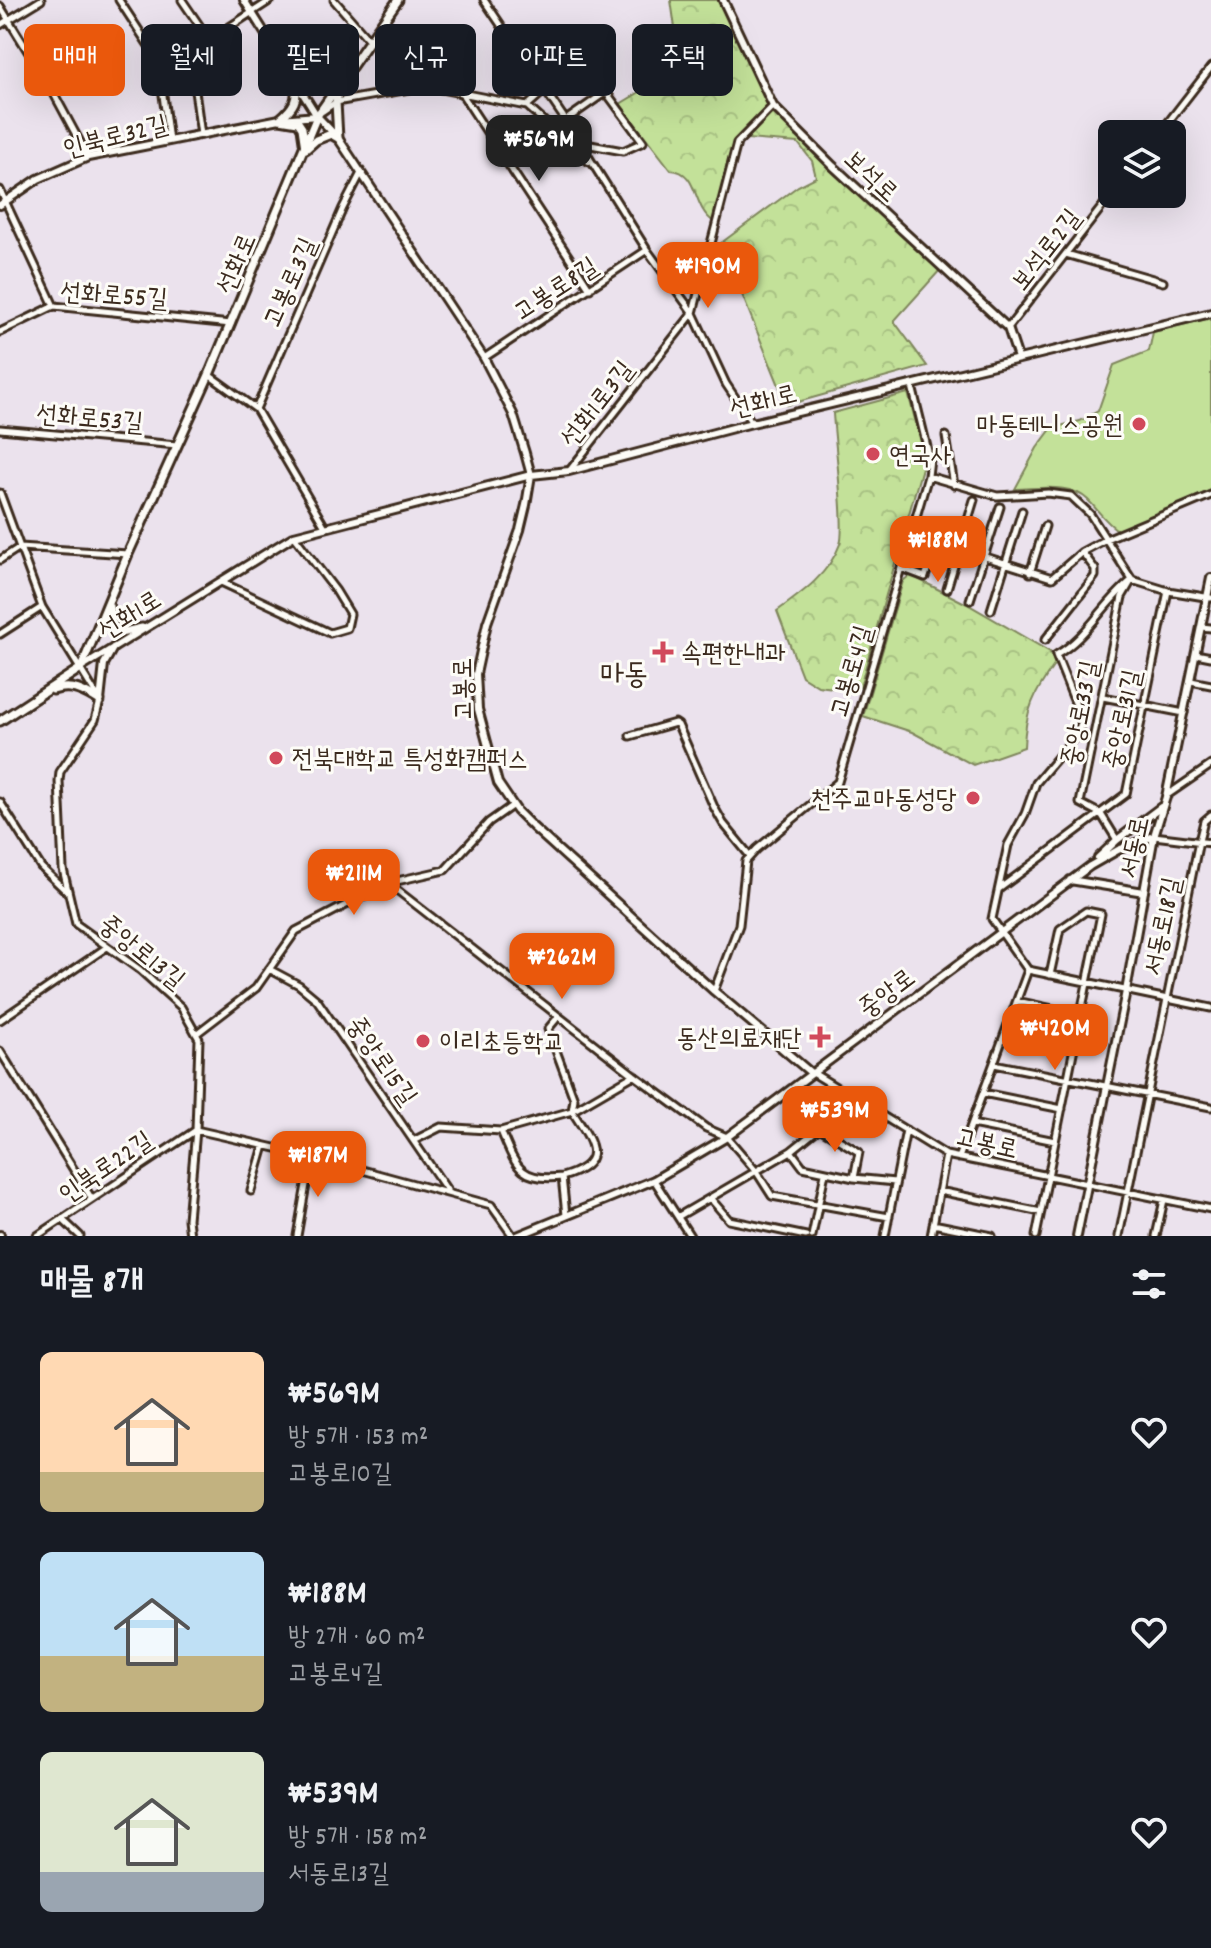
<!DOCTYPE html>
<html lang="ko">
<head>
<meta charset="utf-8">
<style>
  :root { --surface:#171b24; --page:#20242c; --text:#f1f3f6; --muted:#9ea1a6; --accent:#ea580c }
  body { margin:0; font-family:Dekko,"Poor Story",sans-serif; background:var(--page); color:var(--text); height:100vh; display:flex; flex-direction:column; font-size:30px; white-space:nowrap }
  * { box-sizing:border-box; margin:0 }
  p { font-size:26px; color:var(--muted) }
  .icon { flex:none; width:44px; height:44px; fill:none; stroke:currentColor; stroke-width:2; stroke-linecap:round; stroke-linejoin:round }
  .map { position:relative; height:1236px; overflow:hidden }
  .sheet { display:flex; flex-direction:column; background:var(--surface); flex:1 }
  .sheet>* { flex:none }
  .hud { position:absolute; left:24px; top:24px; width:800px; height:72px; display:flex; gap:16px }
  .tools { position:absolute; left:1098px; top:120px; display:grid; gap:16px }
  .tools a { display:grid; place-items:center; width:88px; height:88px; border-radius:12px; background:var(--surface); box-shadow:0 8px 32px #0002; font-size:40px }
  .price { position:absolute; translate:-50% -68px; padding:0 18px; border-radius:16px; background:var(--accent); color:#fff; font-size:26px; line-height:52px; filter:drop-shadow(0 2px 4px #0008) }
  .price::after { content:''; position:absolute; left:50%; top:48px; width:24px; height:18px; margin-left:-12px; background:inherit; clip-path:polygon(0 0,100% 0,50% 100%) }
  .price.active { background:#222; color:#fff }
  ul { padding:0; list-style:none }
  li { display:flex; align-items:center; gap:24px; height:200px; padding:0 40px }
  li span { display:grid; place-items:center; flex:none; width:224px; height:160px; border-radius:12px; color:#555 }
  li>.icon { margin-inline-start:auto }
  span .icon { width:96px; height:96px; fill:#fffc; stroke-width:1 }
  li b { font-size:34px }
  h2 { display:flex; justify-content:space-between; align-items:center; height:96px; padding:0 40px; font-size:34px }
  .chip { padding:0 28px; border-radius:12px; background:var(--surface); box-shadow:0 8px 32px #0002; font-size:28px; line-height:72px }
  .chip.active { background:var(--accent); color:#fff }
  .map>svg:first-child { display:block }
  .forest { fill:url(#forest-crowns); stroke:#7f865c; stroke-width:2 }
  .garden { fill:#c3e199; stroke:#7f865c; stroke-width:2 }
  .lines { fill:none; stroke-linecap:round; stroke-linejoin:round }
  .minor-casing { stroke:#3b2a1e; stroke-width:11 }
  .tertiary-casing { stroke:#3b2a1e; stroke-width:12 }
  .secondary-casing { stroke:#3b2a1e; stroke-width:13 }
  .minor { stroke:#fdfcf7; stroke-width:5 }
  .tertiary { stroke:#fdfcf7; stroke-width:6 }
  .secondary { stroke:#fdfcf7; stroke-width:7 }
  .poi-dot { fill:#d1495b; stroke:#fdfcf7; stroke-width:3 }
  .labels { text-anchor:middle; stroke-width:6; stroke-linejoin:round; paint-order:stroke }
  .street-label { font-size:26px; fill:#3b2a1e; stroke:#fdfcf7 }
  .poi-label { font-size:26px; fill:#3b2a1e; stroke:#fdfcf7; text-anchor:start }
  .quarter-label { font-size:30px; fill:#3b2a1e; stroke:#fdfcf7 }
</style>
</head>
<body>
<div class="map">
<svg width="1211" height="1236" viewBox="0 0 1211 1236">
  <defs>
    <pattern id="forest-crowns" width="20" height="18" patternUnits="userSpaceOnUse" patternTransform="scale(2)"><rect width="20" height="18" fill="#c3e199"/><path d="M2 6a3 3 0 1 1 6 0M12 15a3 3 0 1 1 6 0" fill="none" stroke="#a8c183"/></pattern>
  </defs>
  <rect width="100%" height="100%" fill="#ebe2ed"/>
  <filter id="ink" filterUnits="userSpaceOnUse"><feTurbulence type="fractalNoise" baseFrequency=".0125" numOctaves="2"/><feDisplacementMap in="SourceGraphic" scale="16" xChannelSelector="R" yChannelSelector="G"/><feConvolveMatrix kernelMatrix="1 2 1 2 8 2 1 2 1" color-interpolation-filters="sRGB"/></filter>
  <g filter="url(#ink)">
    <path class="forest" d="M671 0H721L769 105 733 142 714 222C691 207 700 172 671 170L620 104 673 72 684 55 675 28Z
      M774 110 941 269 894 321 927 366 787 405 721 243 798 186 816 177 812 161 798 143 746 139Z
      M908 393 925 457 860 687 850 690 818 686 802 676 777 611C802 593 829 574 840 544 846 530 834 436 833 413Z
      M910 575 967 604 1050 652 1055 664C1034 693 1025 711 1024 747L973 765 912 732 863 716 903 581Z"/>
    <path class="garden" d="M1211 318V490L1119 531C1106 523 1098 510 1088 500 1070 482 1038 489 1015 489L1037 448 1052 428 1080 421 1098 411 1114 365 1149 351 1153 332Z"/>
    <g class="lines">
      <g class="minor-casing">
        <path id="minor" d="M119 0 155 55 160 72 169 141
          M182 0 210 41
          M334 0 369 40
          M484 0 566 121 647 250 693 313 726 384 752 423
          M0 6 52 90 88 157
          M0 25 41 0
          M190 54 201 135
          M160 72 271 0
          M462 94 590 289
          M527 106 544 91
          M323 111 336 102 426 86 527 106 589 162
          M553 129 606 92 643 142 623 151 580 143
          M1159 134 1211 67
          M0 190 54 306
          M1066 254 1163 282
          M1008 328 1112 194
          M0 332 54 306 231 324
          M484 358 647 250
          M209 375 256 409 325 527
          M256 409 343 208 361 173
          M0 429 177 445
          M946 436 954 485
          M570 470 693 313 737 143 773 106
          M928 476 997 496 1048 493 1071 496 1090 514 1132 580 1122 597 1080 803 1101 814 1117 840
          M0 493 42 607 100 701 95 720 60 772 59 781 63 869 76 924 140 970 181 1007 199 1039 196 1130 311 1156 491 1205 513 1236
          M960 549 1052 578 1082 552 1106 539 1211 495
          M0 560 20 547 128 554
          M901 568 925 577 939 536 963 540
          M1030 573 1045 526
          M221 582 330 633 347 628 350 614 336 591 294 536
          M947 589 974 500
          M1211 598 1168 591 1132 580C1104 602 1087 638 1056 655L1082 720 1078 733 1036 783 1025 814 1008 845 992 919 1028 970 1211 1008
          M970 600 1000 507
          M991 610 1022 511
          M1201 627 1211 628
          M0 634 42 607
          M1045 640 1095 576V569L1082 552
          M1196 654 1211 657
          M1191 681 1211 685
          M1103 697 1184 713
          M630 736 675 723 678 725 714 807 723 823 750 856
          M1166 796 1211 765
          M0 802 41 867 66 891
          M1154 836 1211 843
          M388 883 634 1075 706 1128 727 1137 756 1171 772 1196 889 1217
          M999 889 1126 794 1168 591
          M269 969 299 985 317 1000 447 1190
          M714 991 739 925 746 861 757 849 838 782 928 476 930 459 912 386
          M1017 1001 1081 1015
          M558 1017 548 1029 574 1099 572 1111C592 1142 610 1163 562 1177L566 1215
          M0 1020 107 947
          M1006 1033 1074 1047
          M196 1034 256 988 296 931 388 883 445 870 489 822 513 805
          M0 1051 92 1199
          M994 1064 1211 1107
          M813 1073 946 1155 1211 1209
          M983 1093 1062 1109
          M972 1124 1055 1141
          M821 1129 859 1152 854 1178
          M501 1131C516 1166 519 1182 562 1177
          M415 1140 441 1127 501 1131 572 1111 634 1075
          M791 1151 803 1167 854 1178 895 1182
          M959 1158 1028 970
          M654 1180 690 1236
          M251 1191 264 1146
          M939 1191 1041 1212
          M711 1199 729 1220 806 1236
          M679 1216 791 1151 854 1100
          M62 1219 80 1236
          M933 1224 992 1236
          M37 1236 196 1130
          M190 1236 188 1219 196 1130
          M297 1236 311 1156
          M812 1236 825 1173
          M885 1236 906 1130
          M931 1236 946 1155
          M1036 1236 1101 914 1086 911 1060 929 1050 975
          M1119 1236 1199 841 1204 821 1211 815
          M1156 1236 1164 1200"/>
      </g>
      <g class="tertiary-casing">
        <path id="tertiary" d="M244 0 317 116 338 138 484 358 513 414 525 453 531 475 526 505 520 530 487 623 476 674 478 709 498 783 517 811 533 827 714 991 811 1073
          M723 0 773 106 833 166 1008 328 1018 358
          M0 205 38 179 88 157 280 119 317 116
          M81 668 294 536 531 475 569 471 752 423 1211 313
          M100 701 104 664 113 648
          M1098 858 1117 840 1161 807
          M1070 880 1144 892
          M0 1235V1236
          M517 1236 654 1180 727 1137 1090 866 1118 850 1154 836
          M1077 1236 1126 991 1154 836 1166 797 1211 578"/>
      </g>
      <g class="secondary-casing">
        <path id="secondary" d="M294 80C316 93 323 86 344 73
          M280 119 298 122 302 128 305 148
          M280 119C293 108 300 99 294 81
          M306 149 316 140 331 134 338 138 336 102 339 89
          M109 606 112 628 116 634 142 628
          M53 690C72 684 84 691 100 701
          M0 721 81 668 128 554 209 375 317 116 398 0"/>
      </g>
      <use href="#minor" class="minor"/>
      <use href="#tertiary" class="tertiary"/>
      <use href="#secondary" class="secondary"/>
    </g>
  </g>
  <g class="poi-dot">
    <circle cx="1139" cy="424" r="8"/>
    <circle cx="873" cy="454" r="8"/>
    <path d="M659 640h8v8h8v8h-8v8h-8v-8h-8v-8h8z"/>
    <circle cx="276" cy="758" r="8"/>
    <circle cx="973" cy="798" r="8"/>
    <path d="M816 1025h8v8h8v8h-8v8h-8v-8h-8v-8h8z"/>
    <circle cx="423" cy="1041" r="8"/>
  </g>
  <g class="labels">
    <g class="street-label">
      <text transform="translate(115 135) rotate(-14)" y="9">인북로32길</text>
      <text transform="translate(872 175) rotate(43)" y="9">보석로</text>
      <text transform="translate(1045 249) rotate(-52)" y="9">보석로2길</text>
      <text transform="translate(235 263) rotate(-67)" y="9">선화로</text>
      <text transform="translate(289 282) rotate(-66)" y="9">고봉로3길</text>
      <text transform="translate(555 288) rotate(-33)" y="9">고봉로8길</text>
      <text transform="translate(114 294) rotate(4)" y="9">선화로55길</text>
      <text transform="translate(763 400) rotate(-14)" y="9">선화1로</text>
      <text transform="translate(596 403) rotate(-52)" y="9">선화1로3길</text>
      <text transform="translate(90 417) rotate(5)" y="9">선화로53길</text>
      <text transform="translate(129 614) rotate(-32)" y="9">선화1로</text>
      <text transform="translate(850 671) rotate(-74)" y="9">고봉로4길</text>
      <text transform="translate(462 689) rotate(-91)" y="9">고봉로</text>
      <text transform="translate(1079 713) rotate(-79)" y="9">중앙로33길</text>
      <text transform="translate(1121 719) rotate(-78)" y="9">중앙로31길</text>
      <text transform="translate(1133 847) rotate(-78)" y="9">서동로</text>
      <text transform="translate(1161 926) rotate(-78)" y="9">서동로18길</text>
      <text transform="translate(143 951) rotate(39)" y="9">중앙로13길</text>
      <text transform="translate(886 992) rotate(-37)" y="9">중앙로</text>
      <text transform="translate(383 1060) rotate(55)" y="9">중앙로15길</text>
      <text transform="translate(987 1142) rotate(13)" y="9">고봉로</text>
      <text transform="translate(105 1166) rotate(-34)" y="9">인북로22길</text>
    </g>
    <g class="poi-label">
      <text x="1123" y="433" text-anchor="end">마동테니스공원</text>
      <text x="889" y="463">연국사</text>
      <text x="681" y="661">속편한내과</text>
      <text x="292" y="767">전북대학교 특성화캠퍼스</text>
      <text x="957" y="807" text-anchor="end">천주교마동성당</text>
      <text x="802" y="1046" text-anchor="end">동산의료재단</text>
      <text x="439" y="1050">이리초등학교</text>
    </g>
    <g class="quarter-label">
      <text x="624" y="683">마동</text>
    </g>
  </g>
</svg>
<div class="tools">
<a><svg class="icon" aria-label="layers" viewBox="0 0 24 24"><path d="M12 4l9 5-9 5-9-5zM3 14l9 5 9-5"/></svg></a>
</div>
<b class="price active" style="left:539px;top:183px">₩569M</b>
<b class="price" style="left:708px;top:310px">₩190M</b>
<b class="price" style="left:938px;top:584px">₩188M</b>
<b class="price" style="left:354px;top:917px">₩211M</b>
<b class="price" style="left:562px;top:1001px">₩262M</b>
<b class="price" style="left:1055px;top:1072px">₩420M</b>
<b class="price" style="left:835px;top:1154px">₩539M</b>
<b class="price" style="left:318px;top:1199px">₩187M</b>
<div class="hud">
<a class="chip active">매매</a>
<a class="chip">월세</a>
<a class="chip">필터</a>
<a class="chip">신규</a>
<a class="chip">아파트</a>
<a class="chip">주택</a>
</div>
</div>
<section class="sheet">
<h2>매물 8개<svg class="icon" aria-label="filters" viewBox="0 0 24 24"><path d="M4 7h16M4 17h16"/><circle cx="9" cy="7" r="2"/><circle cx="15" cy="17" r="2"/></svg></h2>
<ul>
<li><span style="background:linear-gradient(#ffd9b3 75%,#c2b280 0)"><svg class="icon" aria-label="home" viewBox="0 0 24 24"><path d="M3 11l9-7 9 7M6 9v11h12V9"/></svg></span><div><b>₩569M</b><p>방 5개 · 153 m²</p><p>고봉로10길</p></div><svg class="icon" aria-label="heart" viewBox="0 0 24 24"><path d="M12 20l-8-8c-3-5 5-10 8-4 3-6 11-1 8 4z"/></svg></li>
<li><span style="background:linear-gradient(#bfe0f5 65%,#c2b280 0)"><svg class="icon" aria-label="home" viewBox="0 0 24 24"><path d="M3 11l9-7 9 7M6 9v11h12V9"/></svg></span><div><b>₩188M</b><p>방 2개 · 60 m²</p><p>고봉로4길</p></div><svg class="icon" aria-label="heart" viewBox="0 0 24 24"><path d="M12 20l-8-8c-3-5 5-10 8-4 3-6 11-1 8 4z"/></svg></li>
<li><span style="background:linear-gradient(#dfe7d0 75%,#9aa5b1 0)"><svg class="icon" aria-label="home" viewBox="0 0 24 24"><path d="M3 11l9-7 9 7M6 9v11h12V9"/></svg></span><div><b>₩539M</b><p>방 5개 · 158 m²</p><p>서동로13길</p></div><svg class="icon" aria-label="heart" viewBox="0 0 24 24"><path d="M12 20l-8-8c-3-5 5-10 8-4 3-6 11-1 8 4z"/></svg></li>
</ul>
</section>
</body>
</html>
